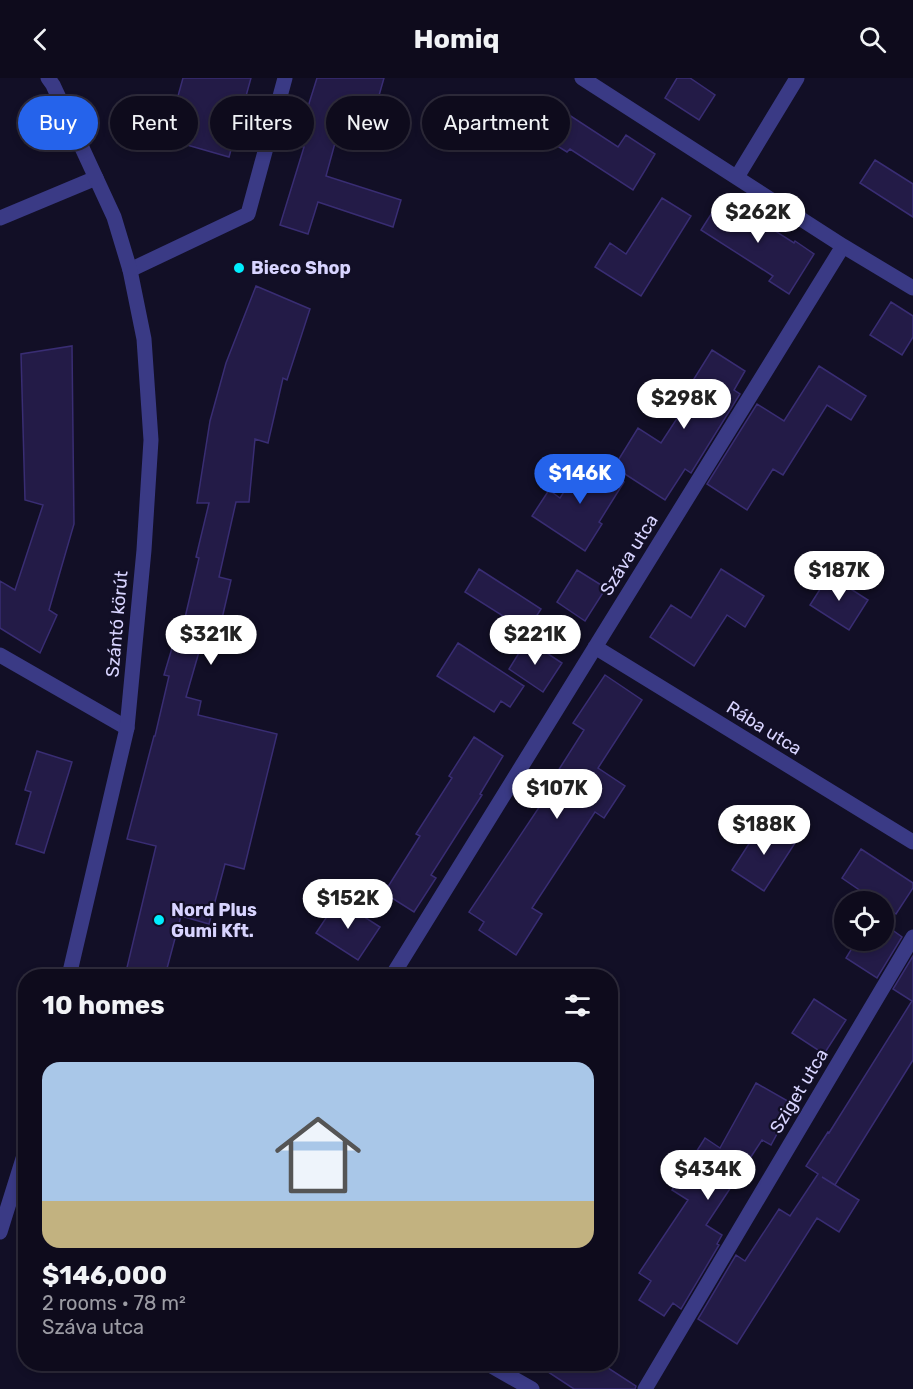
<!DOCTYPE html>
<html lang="en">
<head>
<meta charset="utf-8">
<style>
  :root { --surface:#0e0b1c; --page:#1c1929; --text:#f1f3f6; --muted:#9b9ba3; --line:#2e2b3b; --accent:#2563eb }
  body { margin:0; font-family:Rubik,sans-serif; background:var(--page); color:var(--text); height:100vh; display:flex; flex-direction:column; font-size:22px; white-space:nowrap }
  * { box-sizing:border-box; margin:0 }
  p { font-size:20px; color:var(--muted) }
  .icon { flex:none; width:33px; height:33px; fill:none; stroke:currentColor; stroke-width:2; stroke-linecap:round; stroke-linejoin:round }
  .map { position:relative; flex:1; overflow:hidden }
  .drawer { position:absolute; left:18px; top:891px; width:600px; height:402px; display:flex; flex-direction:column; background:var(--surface); border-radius:24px; box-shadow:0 3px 9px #0003,0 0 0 2px var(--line) }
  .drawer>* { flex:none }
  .top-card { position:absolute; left:18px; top:18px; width:600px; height:54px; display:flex; gap:12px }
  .controls { position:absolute; left:834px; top:813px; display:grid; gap:12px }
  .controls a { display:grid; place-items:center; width:60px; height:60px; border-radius:50%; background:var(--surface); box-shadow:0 3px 9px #0003,0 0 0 2px var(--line); font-size:30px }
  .price { position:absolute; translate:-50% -51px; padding:0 14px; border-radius:21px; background:#fff; color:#222; font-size:20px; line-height:39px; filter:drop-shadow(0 2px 3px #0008) }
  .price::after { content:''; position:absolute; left:50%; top:36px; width:18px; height:14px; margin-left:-9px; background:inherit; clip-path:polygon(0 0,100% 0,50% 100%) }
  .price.selected { background:var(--accent); color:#fff }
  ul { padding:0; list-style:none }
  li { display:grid; align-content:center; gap:12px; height:318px; padding:0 24px }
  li+li { border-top:2px solid var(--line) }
  li span { display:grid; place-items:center; height:186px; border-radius:18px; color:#555 }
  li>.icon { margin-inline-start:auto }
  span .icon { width:108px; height:108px; fill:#fffc; stroke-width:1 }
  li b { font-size:26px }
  h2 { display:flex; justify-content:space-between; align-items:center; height:72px; padding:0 24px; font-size:26px }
  .chip { padding:0 21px; border-radius:27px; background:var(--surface); box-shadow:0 3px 9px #0003,0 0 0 2px var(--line); font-size:21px; line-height:54px }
  .chip.selected { background:var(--accent); color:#fff }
  header { display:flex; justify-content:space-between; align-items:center; height:78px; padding:0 24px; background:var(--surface); font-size:27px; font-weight:700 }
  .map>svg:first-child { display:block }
  .building { fill:#231b47; stroke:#392d73; stroke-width:1.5 }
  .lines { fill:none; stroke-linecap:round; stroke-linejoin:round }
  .minor { stroke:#3a3a85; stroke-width:15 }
  .tertiary { stroke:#3a3a85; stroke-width:15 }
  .poi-dot { fill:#01eefe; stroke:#120f26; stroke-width:2 }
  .labels { text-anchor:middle; stroke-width:4.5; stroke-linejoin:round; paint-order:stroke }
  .poi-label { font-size:18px; font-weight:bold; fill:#d8d4ff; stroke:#120f26; text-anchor:start }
  .street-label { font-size:18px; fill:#d8d4ff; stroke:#120f26 }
</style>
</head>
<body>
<header><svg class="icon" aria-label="back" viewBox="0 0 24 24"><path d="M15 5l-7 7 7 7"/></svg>Homiq<svg class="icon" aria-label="search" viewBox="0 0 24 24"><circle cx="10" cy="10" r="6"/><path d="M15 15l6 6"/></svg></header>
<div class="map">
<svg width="913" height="1311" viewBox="0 0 913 1311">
  <rect width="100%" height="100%" fill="#120f26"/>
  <path class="building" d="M183 0H251L229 79 166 61Z
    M317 0H384L366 63 338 54 326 98 401 122 393 149 318 124 308 156 280 147 304 69 296 67Z
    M677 0H690L715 17 699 42 665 20Z
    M540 18 618 69 626 57 655 76 633 112 570 71 567 74 522 46Z
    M875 82 913 106V139L860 105Z
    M722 119 794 165 795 163 814 176 789 216 769 203 773 198 701 152Z
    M662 120 691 138 641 218 595 189 610 165 626 176Z
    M256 208 310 231 287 302 283 300 268 365 255 361 249 424H236L219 499 231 502 220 549 207 546 186 619 201 623 198 637 277 656 244 791 225 786 209 846 181 838 165 898H125L156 768 127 761 154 658H155L169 598 164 597 175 560 180 561 199 480 196 479 209 425H197L210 343 226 285Z
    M891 224 913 238V259L902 277 870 257Z
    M72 268 74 446 49 532 57 537 40 575 0 550V503L15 512 43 427 25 422 21 276Z
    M712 272 745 293 734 312 740 316 691 395 685 391 665 422 614 389 638 350 661 365 693 316 687 312Z
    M819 288 866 318 851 342 827 327 783 397 773 391 747 432 707 406 757 326 784 343Z
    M586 380 624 404 599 444 602 446 585 473 532 438 549 412 560 420Z
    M479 491 541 531 527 553 465 514Z
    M721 491 764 518 745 549 727 537 694 588 650 559 671 527 691 540Z
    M577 492 606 510 585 543 557 524Z
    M829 497 868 522 849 552 810 527Z
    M527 562 562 585 543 614 509 591Z
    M458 565 524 608 510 629 501 623 494 634 437 598Z
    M605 597 642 622 598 690 625 708 604 740 595 734 532 830 542 836 516 877 479 852 484 844 469 834 554 707 551 704 584 652 573 645Z
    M474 659 503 678 480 716 482 717 431 797 436 800 414 834 384 815 420 758 416 756 452 700 449 698Z
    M37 673 72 684 44 775 16 766 31 714 25 712Z
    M763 744 795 765 764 813 732 792Z
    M861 771 913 805V810L896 836 884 828V824H877L842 800Z
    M338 822 380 849 358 882 316 855Z
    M884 846 902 859 877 900 846 880 857 862H884Z
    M913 878V982L835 1107 822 1099 859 1122 839 1154 817 1140 737 1266 698 1241 736 1177 745 1183 779 1131 790 1138 818 1096 806 1088 828 1054 829 1055 912 923 893 911Z
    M814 921 846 942 824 976 792 955Z
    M756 1005 793 1026 771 1067 762 1062 706 1147 722 1157 717 1166 719 1167 681 1231 673 1225 664 1238 639 1222 651 1203 639 1195 688 1122 672 1112 705 1060 720 1070Z
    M536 1286H602L636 1308 635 1311H574Z"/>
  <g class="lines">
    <path class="minor" d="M582 0 843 168 913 210
      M737 99 797 0
      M0 140 96 100
      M130 192 248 136 285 0
      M595 569 913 764
      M0 577 127 650
      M392 898 843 168
      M488 1286 532 1311
      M645 1311 913 859"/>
    <path class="tertiary" d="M48 0 53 7 114 139 130 192 144 261 151 362 144 472 127 650 69 898
      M0 1154 26 1071"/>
  </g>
  <g class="poi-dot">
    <circle cx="239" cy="190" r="6"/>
    <circle cx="159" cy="842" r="6"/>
  </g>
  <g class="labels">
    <g class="poi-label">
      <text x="251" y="196">Bieco Shop</text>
      <text x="171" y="838">Nord Plus<tspan x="171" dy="21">Gumi Kft.</tspan></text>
    </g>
    <g class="street-label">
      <text transform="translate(629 477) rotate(-58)" y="6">Száva utca</text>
      <text transform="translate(117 546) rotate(-85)" y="6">Szántó körút</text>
      <text transform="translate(764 650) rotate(32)" y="6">Rába utca</text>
      <text transform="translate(799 1013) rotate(-59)" y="6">Sziget utca</text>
    </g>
  </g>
</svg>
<div class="controls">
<a><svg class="icon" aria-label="locate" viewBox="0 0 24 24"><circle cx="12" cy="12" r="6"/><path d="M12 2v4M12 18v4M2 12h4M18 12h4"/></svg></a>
</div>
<b class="price" style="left:758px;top:166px">$262K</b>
<b class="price" style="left:684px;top:352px">$298K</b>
<b class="price selected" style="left:580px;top:427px">$146K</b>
<b class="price" style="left:839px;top:524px">$187K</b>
<b class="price" style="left:211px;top:588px">$321K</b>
<b class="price" style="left:535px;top:588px">$221K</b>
<b class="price" style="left:557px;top:742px">$107K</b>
<b class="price" style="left:764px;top:778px">$188K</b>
<b class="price" style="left:348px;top:852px">$152K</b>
<b class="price" style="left:708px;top:1123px">$434K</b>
<div class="top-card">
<a class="chip selected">Buy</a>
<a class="chip">Rent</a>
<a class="chip">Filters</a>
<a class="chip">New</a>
<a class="chip">Apartment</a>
</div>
<section class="drawer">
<h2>10 homes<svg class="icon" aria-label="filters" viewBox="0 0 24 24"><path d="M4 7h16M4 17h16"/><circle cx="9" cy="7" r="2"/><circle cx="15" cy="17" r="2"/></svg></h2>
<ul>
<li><span style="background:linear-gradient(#a9c7e8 75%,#c2b280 0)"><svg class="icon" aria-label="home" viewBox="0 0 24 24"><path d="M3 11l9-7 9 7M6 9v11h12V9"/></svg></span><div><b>$146,000</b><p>2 rooms · 78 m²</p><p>Száva utca</p></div></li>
</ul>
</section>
</div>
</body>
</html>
